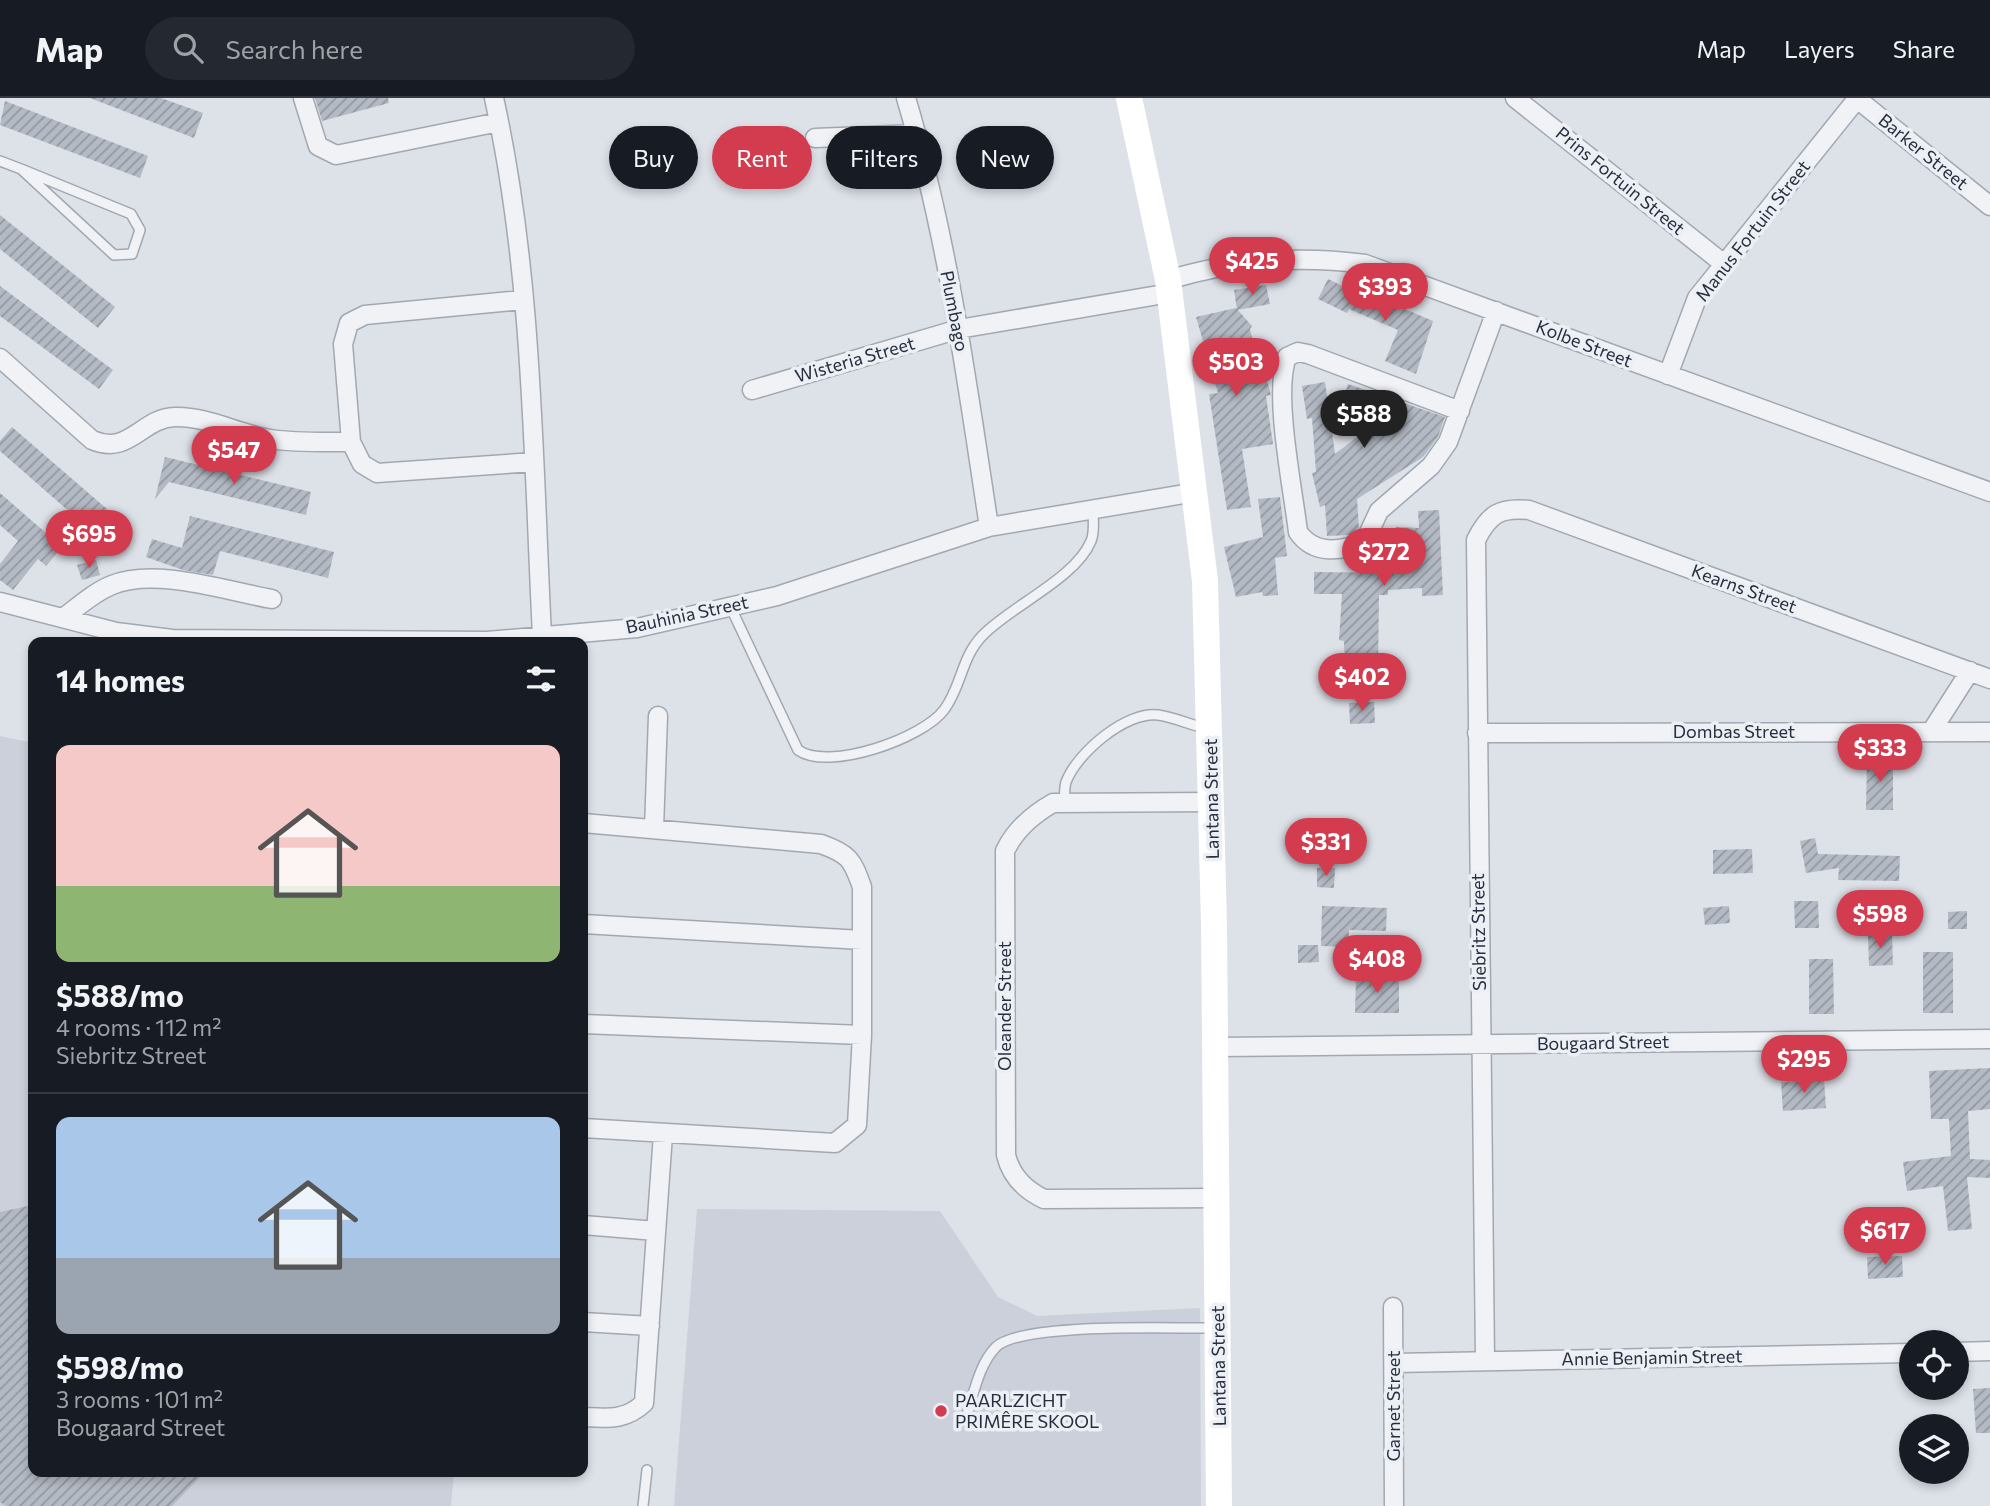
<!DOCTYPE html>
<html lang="en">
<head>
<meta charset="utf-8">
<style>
  :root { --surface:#171b24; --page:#242831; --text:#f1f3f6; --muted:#9ea1a6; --line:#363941; --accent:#d33c4f }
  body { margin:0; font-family:Commissioner,sans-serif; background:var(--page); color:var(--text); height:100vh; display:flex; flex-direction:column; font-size:26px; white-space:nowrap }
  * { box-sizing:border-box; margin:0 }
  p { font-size:23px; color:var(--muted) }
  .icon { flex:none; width:38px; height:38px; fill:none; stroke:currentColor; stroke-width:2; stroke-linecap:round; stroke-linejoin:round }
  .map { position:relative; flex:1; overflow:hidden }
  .side { position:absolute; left:28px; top:539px; width:560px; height:840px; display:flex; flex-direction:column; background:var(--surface); border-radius:14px; box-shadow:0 4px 10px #0003 }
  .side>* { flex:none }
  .banner { position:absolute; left:609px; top:28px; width:665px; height:63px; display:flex; gap:14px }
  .controls { position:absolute; left:1899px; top:1232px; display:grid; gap:14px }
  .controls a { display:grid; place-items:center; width:70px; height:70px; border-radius:50%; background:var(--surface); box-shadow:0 4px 10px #0003; font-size:35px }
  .price { position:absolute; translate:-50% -60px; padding:0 16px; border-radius:24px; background:var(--accent); color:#fff; font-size:23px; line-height:46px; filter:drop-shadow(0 2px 4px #0008) }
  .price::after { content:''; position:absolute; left:50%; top:42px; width:21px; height:16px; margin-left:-10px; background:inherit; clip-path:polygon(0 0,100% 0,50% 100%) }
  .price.current { background:#222; color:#fff }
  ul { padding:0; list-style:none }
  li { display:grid; align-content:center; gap:14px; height:371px; padding:0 28px }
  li+li { border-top:2px solid var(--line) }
  li span { display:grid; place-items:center; height:217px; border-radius:14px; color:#555 }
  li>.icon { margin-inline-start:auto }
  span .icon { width:126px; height:126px; fill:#fffc; stroke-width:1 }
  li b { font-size:30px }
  h2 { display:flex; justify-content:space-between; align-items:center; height:84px; padding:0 28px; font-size:30px }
  .tag { padding:0 24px; border-radius:32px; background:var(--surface); box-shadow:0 4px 10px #0003; font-size:24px; line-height:63px }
  .tag.current { background:var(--accent); color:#fff }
  header { display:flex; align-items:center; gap:42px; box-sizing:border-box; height:98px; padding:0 35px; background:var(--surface); border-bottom:2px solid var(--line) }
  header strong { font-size:33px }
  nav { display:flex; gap:38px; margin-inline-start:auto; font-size:24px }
  .search { width:490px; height:63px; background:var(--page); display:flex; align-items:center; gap:18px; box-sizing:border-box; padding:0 24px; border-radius:38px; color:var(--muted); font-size:26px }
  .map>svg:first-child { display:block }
  .built { fill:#cbd0da }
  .building { fill:url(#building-hatch) }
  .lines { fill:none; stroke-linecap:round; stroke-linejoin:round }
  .lane-casing { stroke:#a2a8b2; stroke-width:12 }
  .street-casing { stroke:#a2a8b2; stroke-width:21 }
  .lane { stroke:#f0f2f6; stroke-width:9 }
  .street { stroke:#f0f2f6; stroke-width:18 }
  .secondary { stroke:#fff; stroke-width:26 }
  .poi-dot { fill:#d33c4f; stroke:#ecf0f5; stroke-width:2.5 }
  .labels { text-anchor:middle; stroke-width:7; stroke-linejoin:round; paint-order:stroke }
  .street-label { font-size:18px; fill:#262e3f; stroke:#ecf0f5 }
  .poi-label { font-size:18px; fill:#262e3f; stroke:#ecf0f5; text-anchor:start }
</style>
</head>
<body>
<header>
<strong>Map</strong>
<div class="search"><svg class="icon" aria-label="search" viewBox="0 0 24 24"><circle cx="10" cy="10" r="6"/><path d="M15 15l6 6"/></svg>Search here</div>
<nav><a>Map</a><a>Layers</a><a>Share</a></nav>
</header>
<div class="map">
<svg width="1990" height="1408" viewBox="0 0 1990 1408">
  <defs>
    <pattern id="building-hatch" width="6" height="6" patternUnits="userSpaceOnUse" patternTransform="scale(1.75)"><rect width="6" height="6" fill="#b4bac4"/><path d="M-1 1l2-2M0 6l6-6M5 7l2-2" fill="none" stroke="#9298a1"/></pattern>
  </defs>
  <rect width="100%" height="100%" fill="#dde1e8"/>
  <path class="built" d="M0 638 33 645V1374H454L451 1408H0Z
    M697 1111 940 1113 998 1199 1037 1218 1200 1210 1201 1408H674Z"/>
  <path class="building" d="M90 0H161L203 15 194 40Z
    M315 0H388L389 5 322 23Z
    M5 3 148 58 140 80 0 27Z
    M0 117 115 209 98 230 0 151Z
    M1328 181 1363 198 1365 194 1433 223 1416 276 1385 263 1398 232 1349 211 1347 215 1318 201Z
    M1266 187 1270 206 1237 212 1234 192Z
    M0 188 113 272 99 291 0 218Z
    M1236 210 1252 228 1250 231 1257 262 1261 261 1271 297 1266 298 1273 346 1242 351 1251 409 1227 412 1209 296 1218 295 1196 219Z
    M1325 284 1335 356 1379 322 1341 309 1348 286 1445 319 1438 339 1423 359 1357 401 1359 430 1349 437 1327 438 1325 407 1320 409 1312 375 1316 374 1312 320 1307 321 1302 288Z
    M12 329 129 430 112 451 0 353V343Z
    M165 359 311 394 306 417 169 384 155 401Z
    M0 395 62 449 46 468 38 461 13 492 0 482V466L18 443 0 427Z
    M1280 399 1287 458 1275 460 1278 497 1263 498 1262 494 1236 499 1224 449 1263 439 1258 401Z
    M1439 412 1443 497 1422 498V490L1388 492V497H1379L1378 571 1345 572 1344 543 1339 542 1342 496H1314V474L1395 475 1396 429 1419 430 1418 413Z
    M190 418 334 454 328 480 220 453 213 477 183 472 146 459 152 441 182 450Z
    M96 462 100 477 82 482 77 467Z
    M1374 604 1375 625 1350 626 1349 605Z
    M1867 659H1893V712H1866Z
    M1815 740 1818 756 1900 758 1899 783 1838 782 1839 770 1806 775 1800 743Z
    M1752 751 1753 775 1713 776V752Z
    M1317 770H1335L1334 790 1317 789Z
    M1794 803H1818L1819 830H1795Z
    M1322 808 1387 810 1386 833 1349 832 1348 849 1321 848Z
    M1729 808 1730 825 1705 827 1703 810Z
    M1967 813V831H1948V814Z
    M1868 837H1892L1893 867 1869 868Z
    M1298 847H1318L1319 864 1298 865Z
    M1923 854H1953V915H1923Z
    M1809 861H1833L1834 916H1809Z
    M1356 878H1399V915H1355Z
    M1990 970V1011L1968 1013 1970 1061 1990 1062V1080L1967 1079 1972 1131 1948 1133 1943 1088 1907 1093 1903 1064 1951 1058 1949 1021H1931L1929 973Z
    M1824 981 1826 1010 1783 1013 1781 984Z
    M33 1107V1374H205L172 1408H6L0 1404V1114Z
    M1902 1158 1903 1179 1868 1181 1867 1159Z
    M1990 1290V1335H1976L1973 1291Z"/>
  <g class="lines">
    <g class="lane-casing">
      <path id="lane" d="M0 63 21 71 114 157 132 156 140 132 131 116 21 71
        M730 508 798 652C829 674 923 640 944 612 962 588 961 559 983 537 1011 508 1076 480 1091 443 1095 434 1093 422 1093 412
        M1064 705C1065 699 1064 690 1066 684 1077 655 1126 613 1158 617 1174 619 1190 627 1205 630
        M965 1323C973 1300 978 1267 996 1249 1022 1224 1172 1231 1214 1230
        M643 1408 647 1372"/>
    </g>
    <g class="street-casing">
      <path id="street" d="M303 0 318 48 336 57 499 24
        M494 0C533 176 533 359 542 538
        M906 0C948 140 967 285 989 429
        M1515 0 1724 166
        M1856 0 1990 108
        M815 40 917 36
        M1168 182C1235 162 1297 157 1365 166L1990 394
        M522 202 365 217 349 225 343 246 351 344 362 366 377 375 534 364
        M0 260 92 342C130 358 141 320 175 319 206 318 239 336 270 341 297 345 324 344 351 344
        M1668 277 1697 200 1857 1
        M752 292 959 231 1170 195
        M1460 313 1308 256 1298 254 1287 259C1273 295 1293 391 1298 434 1314 457 1341 454 1365 443L1379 413 1431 368 1448 344 1496 213
        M0 504 116 534 172 541 487 543 637 530 777 498 989 429 1196 394
        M63 520C78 509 94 494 112 487 156 469 226 493 272 501
        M1931 634 1970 573
        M1477 635 1990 634
        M1212 704 1053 705C1032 717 1015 732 1005 753L1006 1057C1011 1078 1025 1092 1044 1101L1218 1100
        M583 725 821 746C849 756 852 761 862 789V937L857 1027 835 1045 583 1030
        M654 731 658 618
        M583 826 862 842
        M583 926 862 937
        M1216 949 1990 941
        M583 1127 656 1133
        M1393 1209 1394 1408
        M583 1224 650 1228
        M1956 1254 1990 1253
        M1485 1263 1476 442C1489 416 1500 409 1529 412L1990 581
        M1394 1265 1911 1255
        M583 1319C607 1320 625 1323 644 1305L663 1036"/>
    </g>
    <use href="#lane" class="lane"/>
    <use href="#street" class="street"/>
    <path class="secondary" d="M1129 0 1168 182 1205 483 1214 826 1219 1408"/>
  </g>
  <circle class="poi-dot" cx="941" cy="1313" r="7"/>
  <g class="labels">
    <g class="street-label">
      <text transform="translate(1923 54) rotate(39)" y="6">Barker Street</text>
      <text transform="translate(1620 83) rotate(39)" y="6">Prins Fortuin Street</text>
      <text transform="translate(1753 133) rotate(-52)" y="6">Manus Fortuin Street</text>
      <text transform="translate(954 213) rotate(79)" y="6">Plumbago</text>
      <text transform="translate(1584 246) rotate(21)" y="6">Kolbe Street</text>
      <text transform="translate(855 262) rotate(-16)" y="6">Wisteria Street</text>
      <text transform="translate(1744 491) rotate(20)" y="6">Kearns Street</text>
      <text transform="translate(687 517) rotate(-12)" y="6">Bauhinia Street</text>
      <text x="1734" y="640">Dombas Street</text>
      <text transform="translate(1212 701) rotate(-91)" y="6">Lantana Street</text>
      <text transform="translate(1479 834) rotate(-91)" y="6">Siebritz Street</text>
      <text transform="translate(1005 908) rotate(-90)" y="6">Oleander Street</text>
      <text transform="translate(1603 945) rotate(-1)" y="6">Bougaard Street</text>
      <text transform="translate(1652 1260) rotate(-1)" y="6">Annie Benjamin Street</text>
      <text transform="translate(1219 1268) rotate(-91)" y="6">Lantana Street</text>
      <text transform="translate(1394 1308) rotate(-90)" y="6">Garnet Street</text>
    </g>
    <g class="poi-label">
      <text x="955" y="1309">PAARLZICHT<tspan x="955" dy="21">PRIMÊRE SKOOL</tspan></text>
    </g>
  </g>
</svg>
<div class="controls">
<a><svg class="icon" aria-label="locate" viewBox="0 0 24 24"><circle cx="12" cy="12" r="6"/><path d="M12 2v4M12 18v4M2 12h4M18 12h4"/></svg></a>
<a><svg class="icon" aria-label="layers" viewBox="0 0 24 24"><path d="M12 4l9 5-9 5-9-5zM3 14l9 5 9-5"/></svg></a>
</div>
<b class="price" style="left:1252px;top:199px">$425</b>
<b class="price" style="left:1385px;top:225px">$393</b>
<b class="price" style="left:1236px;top:300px">$503</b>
<b class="price current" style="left:1364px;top:352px">$588</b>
<b class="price" style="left:234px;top:388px">$547</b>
<b class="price" style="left:89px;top:472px">$695</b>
<b class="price" style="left:1384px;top:490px">$272</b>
<b class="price" style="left:1362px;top:615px">$402</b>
<b class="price" style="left:1880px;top:686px">$333</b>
<b class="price" style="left:1326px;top:780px">$331</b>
<b class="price" style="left:1880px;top:852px">$598</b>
<b class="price" style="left:1377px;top:897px">$408</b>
<b class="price" style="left:1804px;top:997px">$295</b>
<b class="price" style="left:1885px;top:1169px">$617</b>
<div class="banner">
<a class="tag">Buy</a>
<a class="tag current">Rent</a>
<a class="tag">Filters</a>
<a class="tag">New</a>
</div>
<section class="side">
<h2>14 homes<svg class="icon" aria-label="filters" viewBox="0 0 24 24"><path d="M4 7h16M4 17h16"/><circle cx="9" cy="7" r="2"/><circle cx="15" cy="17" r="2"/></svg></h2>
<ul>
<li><span style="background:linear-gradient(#f6c9c9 65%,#8fb573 0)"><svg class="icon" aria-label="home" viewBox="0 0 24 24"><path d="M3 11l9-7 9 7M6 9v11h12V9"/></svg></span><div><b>$588/mo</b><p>4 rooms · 112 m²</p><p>Siebritz Street</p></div></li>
<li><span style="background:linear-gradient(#a9c7e8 65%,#9aa5b1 0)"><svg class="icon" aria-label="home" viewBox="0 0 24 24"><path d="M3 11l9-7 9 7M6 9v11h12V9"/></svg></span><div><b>$598/mo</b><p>3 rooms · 101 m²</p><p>Bougaard Street</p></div></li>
</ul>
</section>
</div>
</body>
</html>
